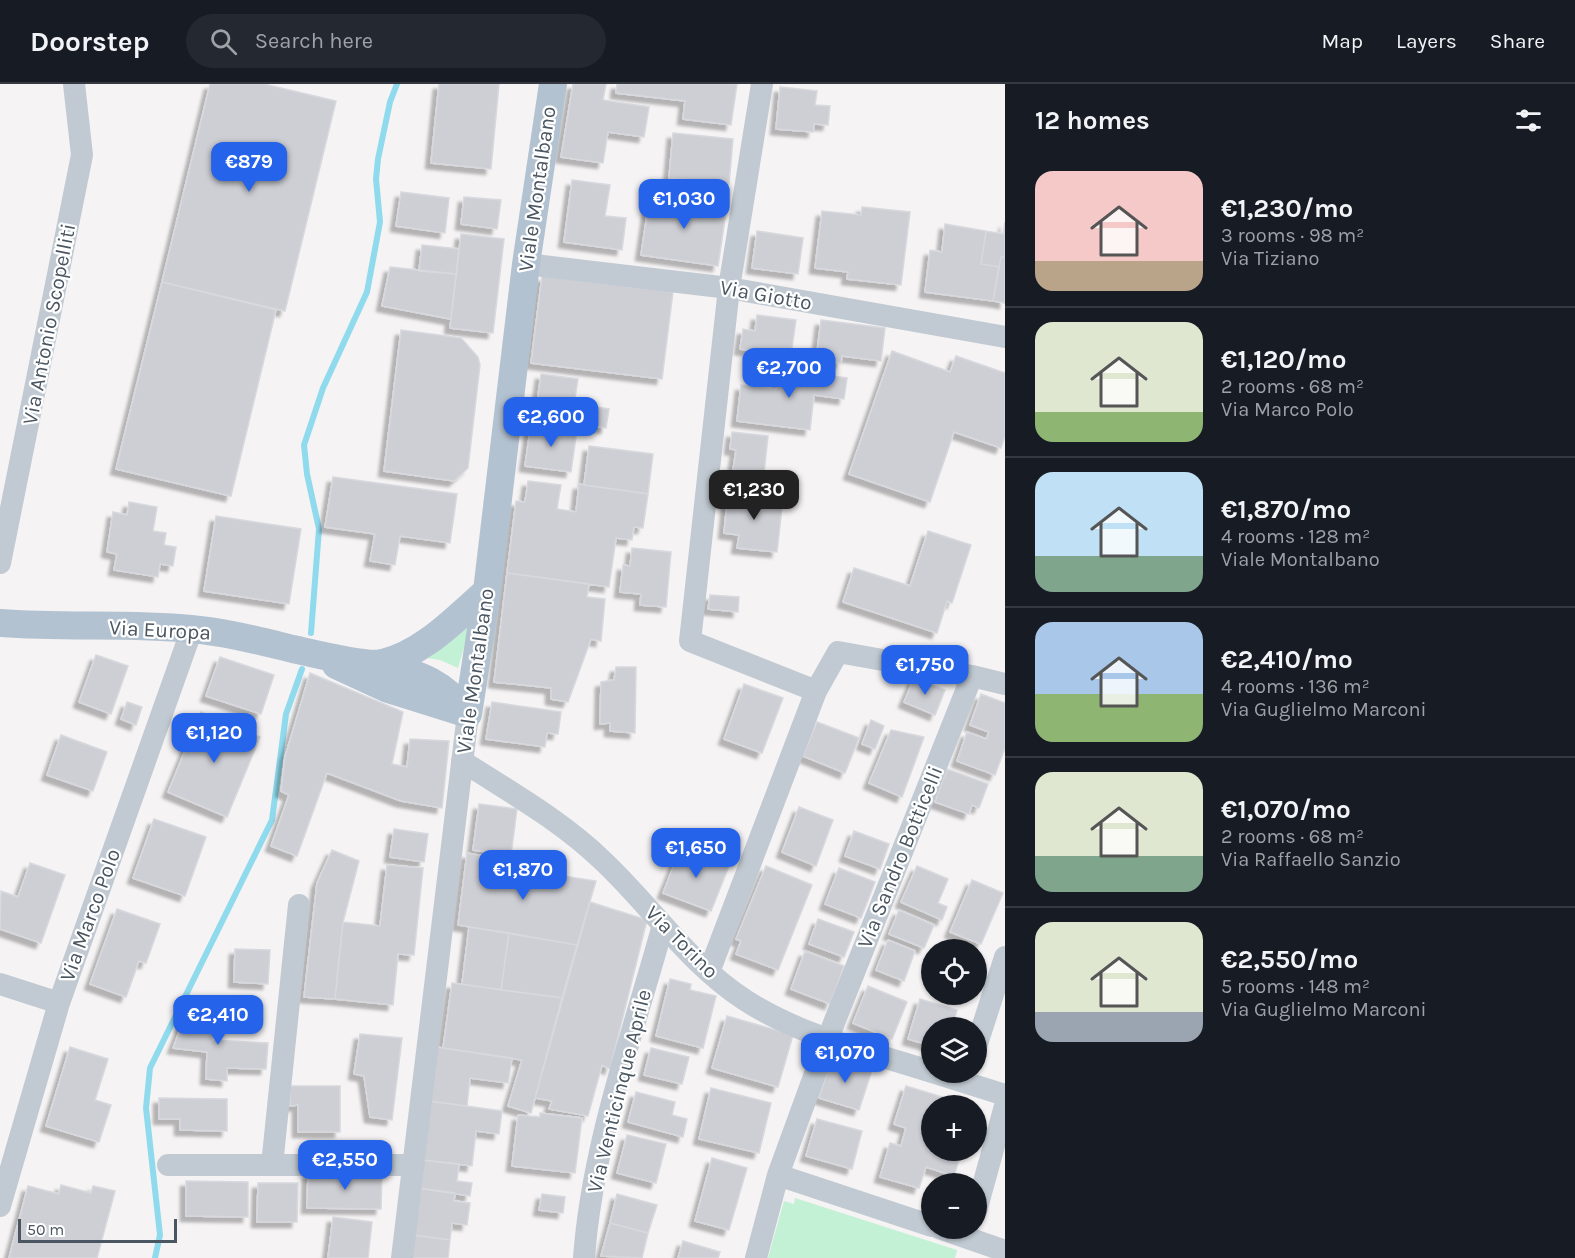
<!DOCTYPE html>
<html lang="en">
<head>
<meta charset="utf-8">
<style>
  :root { --surface:#171b24; --page:#242831; --text:#f1f3f6; --muted:#9ea1a6; --line:#363941; --accent:#2563eb }
  body { margin:0; font-family:Karla,sans-serif; background:var(--page); color:var(--text); height:100vh; display:flex; flex-direction:column; font-size:22px; white-space:nowrap }
  * { box-sizing:border-box; margin:0 }
  p { font-size:20px; color:var(--muted) }
  .icon { flex:none; width:33px; height:33px; fill:none; stroke:currentColor; stroke-width:2; stroke-linecap:round; stroke-linejoin:round }
  .map { position:relative; flex:1; overflow:hidden }
  .side { display:flex; flex-direction:column; background:var(--surface); width:570px }
  .side>* { flex:none }
  .tools { position:absolute; left:921px; top:855px; display:grid; gap:12px }
  .tools a { display:grid; place-items:center; width:66px; height:66px; border-radius:50%; background:var(--surface); box-shadow:0 2px 4px #0004; font-size:30px }
  .scale { position:absolute; left:18px; bottom:15px; width:159px; box-sizing:border-box; padding-left:6px; border:3px solid #4a5661; border-top:0; font-size:16px; line-height:21px; white-space:nowrap; color:#4a5661; -webkit-text-stroke:4px #fff; paint-order:stroke }
  .price { position:absolute; translate:-50% -51px; padding:0 14px; border-radius:12px; background:var(--accent); color:#fff; font-size:20px; line-height:39px; filter:drop-shadow(0 2px 3px #0008) }
  .price::after { content:''; position:absolute; left:50%; top:36px; width:18px; height:14px; margin-left:-9px; background:inherit; clip-path:polygon(0 0,100% 0,50% 100%) }
  .price.active { background:#222; color:#fff }
  ul { padding:0; list-style:none }
  li { display:flex; align-items:center; gap:18px; height:150px; padding:0 30px }
  li+li { border-top:2px solid var(--line) }
  li span { display:grid; place-items:center; flex:none; width:168px; height:120px; border-radius:18px; color:#555 }
  li>.icon { margin-inline-start:auto }
  span .icon { width:72px; height:72px; fill:#fffc; stroke-width:1 }
  li b { font-size:26px }
  h2 { display:flex; justify-content:space-between; align-items:center; height:72px; padding:0 30px; font-size:26px }
  header { display:flex; align-items:center; gap:36px; box-sizing:border-box; height:84px; padding:0 30px; background:var(--surface); border-bottom:2px solid var(--line) }
  header strong { font-size:28px }
  nav { display:flex; gap:33px; margin-inline-start:auto; font-size:21px }
  .search { width:420px; height:54px; background:var(--page); display:flex; align-items:center; gap:15px; box-sizing:border-box; padding:0 21px; border-radius:33px; color:var(--muted); font-size:22px }
  main { display:flex; flex:1; min-height:0 }
  .map>svg:first-child { display:block }
  .green { fill:#c3f1d5 }
  .lines { fill:none; stroke-linecap:round; stroke-linejoin:round }
  .stream { stroke:#90daee; stroke-width:6 }
  .building { fill:#cdcfd5; stroke:#d7d9de; stroke-width:1.5; filter:url(#shadow) }
  .minor { stroke:#c1cad2; stroke-width:22 }
  .major { stroke:#b3c2d1; stroke-width:28 }
  .labels { text-anchor:middle; stroke-width:4.5; stroke-linejoin:round; paint-order:stroke }
  .street-label { font-size:21px; fill:#4a5661; stroke:#fff }
</style>
</head>
<body>
<header>
<strong>Doorstep</strong>
<div class="search"><svg class="icon" aria-label="search" viewBox="0 0 24 24"><circle cx="10" cy="10" r="6"/><path d="M15 15l6 6"/></svg>Search here</div>
<nav><a>Map</a><a>Layers</a><a>Share</a></nav>
</header>
<main>
<div class="map">
<svg width="1005" height="1174" viewBox="0 0 1005 1174">
  <defs>
    <filter id="shadow"><feDropShadow dx="-5.5" dy="5.5" stdDeviation="1.5" flood-color="#0004"/></filter>
  </defs>
  <rect width="100%" height="100%" fill="#f5f3f3"/>
  <path class="green" d="M472 536 458 584 440 576 420 573Z
    M795 1114 957 1166 955 1174H768L784 1117 794 1120Z"/>
  <g class="lines">
    <path class="stream" d="M311 549 319 445 307 390 304 361 323 304 367 208 380 138 376 95 378 75 390 18 397 0
      M155 1174 160 1151 146 1024 150 984 272 736 286 630 302 585"/>
  </g>
  <path class="building" d="M210 0H264L336 17 285 227 162 198Z
    M439 0H499L491 85 431 79Z
    M573 0H606L603 16 649 23 644 53 608 48 603 79 561 73Z
    M617 0H737L731 41 683 35 685 17 616 9Z
    M780 3 817 7 815 21 830 22 828 41 814 40 813 48 776 45Z
    M673 49 733 55 729 100 669 94Z
    M572 96 610 101 605 132 626 134 622 166 564 158Z
    M401 108 449 114 445 149 396 142Z
    M650 110 727 121 718 182 641 171Z
    M464 113 501 116 497 145 461 140Z
    M862 123 910 128 901 201 847 195 848 188 815 184 822 127 861 131Z
    M1005 138V173H1001L999 183 981 180 986 147 1003 150Z
    M945 140 986 147 981 180 999 183 993 217 925 208 930 166 942 168Z
    M757 147 803 154 798 190 752 184Z
    M461 150 504 155 493 249 450 244Z
    M422 161 459 165 456 190 419 187Z
    M1001 173H1005V219L993 217Z
    M390 183 456 190 451 235 382 222Z
    M542 192 673 208 662 295 531 279Z
    M162 198 276 226 231 412 116 385Z
    M757 231 796 236 791 271 740 265 743 245 755 247Z
    M821 236 885 244 881 277 842 272 841 279 816 276Z
    M401 246 461 254 478 273 480 281 468 384 454 397 384 387Z
    M892 267 950 288 956 272 1005 289V352L1001 364 954 348 930 418 849 390Z
    M796 279 814 281 813 290 847 294 844 315 814 311 810 346 737 337 741 301 776 305 778 291 794 293Z
    M541 290 578 295 574 320 609 325 606 344 535 334Z
    M531 339 577 346 571 388 525 382Z
    M732 348 768 352 764 390 733 386 736 366 730 365Z
    M589 362 653 370 648 410 584 401Z
    M333 393 457 410 450 459 400 452 395 481 370 477 375 450 325 443Z
    M528 397 561 401 557 425 576 428 579 400 648 410 643 444 634 443 632 456 616 454 609 503 507 489 516 417 525 418Z
    M728 409 783 415 777 468 737 464 739 451 724 449Z
    M129 418 157 423 153 447 166 449 164 461 176 463 173 482 160 480 158 493 114 486 117 470 107 468 113 428 127 431Z
    M216 432 301 445 289 520 204 507Z
    M928 447 971 461 952 519 947 517 937 549 843 518 854 484 910 502Z
    M632 464 671 468 666 523 640 521 641 510 620 508 623 481 630 482Z
    M507 489 589 500 587 513 605 515 601 557 591 555 568 618 551 615V604L494 598Z
    M710 511 739 513 738 528 708 525Z
    M96 571 128 582 111 630 79 618Z
    M220 573 274 591 261 630 206 612Z
    M616 583H636L635 649 610 647V639L600 640 601 598 614 596Z
    M310 589 403 628 392 680 407 683 410 655 449 657 442 724 401 717 327 689 297 772 271 762 289 711 281 707 285 673Z
    M914 594 945 606 935 631 904 618Z
    M744 600 783 614 762 669 724 655Z
    M981 610 1005 619V664L995 691 957 677 967 648 986 655 989 648 970 641Z
    M127 618 142 623 136 641 121 635Z
    M492 618 561 628 558 650 547 649 545 663 486 655Z
    M201 628 260 653 227 733 168 708Z
    M871 636 884 642 875 665 862 660Z
    M817 638 859 654 845 689 803 672Z
    M891 646 924 653 902 713 869 699Z
    M61 651 107 668 93 707 47 691Z
    M947 685 988 700 979 724 972 721 969 730 935 718Z
    M479 720 517 725 511 771 473 766Z
    M799 723 833 736 816 782 782 768Z
    M154 735 206 753 185 812 133 794Z
    M394 745 428 750 424 778 390 773Z
    M854 747 889 760 880 785 845 772Z
    M681 763 729 782 711 827 663 809Z
    M332 766 359 777 343 838 335 915 304 913 317 799Z
    M467 769 500 775 499 782 596 797 577 861 458 841Z
    M30 779 65 791 41 859 0 845 1 807 18 813Z
    M387 781 423 784 414 871 398 870 393 921 335 915 343 838 380 842Z
    M766 782 812 801 778 886 736 870 741 857 736 855Z
    M917 782 948 795 938 819 947 823 942 836 901 818Z
    M839 784 875 798 861 834 825 820Z
    M972 796 1003 809 981 860 950 848Z
    M590 818 647 836 610 985 602 981 588 1032 549 1025 552 1017 535 1014Z
    M117 825 160 840 146 879 139 877 126 913 90 900Z
    M899 826 934 841 924 864 889 850Z
    M818 835 854 848 844 873 809 860Z
    M469 843 509 849 501 906 462 900Z
    M509 849 577 861 562 914 501 906Z
    M888 856 915 867 904 897 876 886Z
    M235 865 270 866 268 900 234 898Z
    M805 867 844 882 830 920 791 905Z
    M670 895 691 900 690 906 716 912 703 964 656 952Z
    M452 899 562 914 531 1029 508 1022 522 976 443 964Z
    M868 902 907 918 892 955 853 939Z
    M920 915 957 926 952 944H932V962L908 955Z
    M188 924 214 927 212 956 268 959 266 985 227 984V997L206 995 207 968 173 964Z
    M727 932 793 951 778 1003 712 984Z
    M360 950 402 954 392 1036 370 1033 364 992 354 990Z
    M70 963 108 975 95 1016 111 1021 99 1058 46 1042Z
    M436 963 512 974 508 999 470 994 467 1022 429 1017Z
    M651 964 689 973 682 1000 644 991Z
    M832 973 872 986 859 1026 819 1014Z
    M290 1002H340V1048H298V1021L290 1022Z
    M906 1002 949 1015 947 1022H932V1066H962L954 1092 926 1083 919 1104 880 1093 890 1059 901 1062 906 1044 894 1040Z
    M711 1004 771 1019 759 1069 699 1055Z
    M636 1008 675 1018 672 1031 687 1035 683 1053 628 1038Z
    M159 1014 227 1015V1047L180 1046V1035H159Z
    M429 1017 502 1027 499 1050 476 1047 472 1082 422 1076Z
    M540 1029 582 1034 575 1089 512 1082 518 1031 540 1033Z
    M817 1035 862 1047 852 1085 806 1072Z
    M627 1051 666 1060 656 1099 617 1089Z
    M712 1074 747 1084 729 1146 695 1137Z
    M422 1076 459 1080 457 1097 472 1099 470 1112 418 1104Z
    M382 1088 381 1125 307 1124 308 1089Z
    M186 1097 248 1098V1133L186 1132Z
    M258 1099H298L297 1138H257Z
    M61 1101 91 1109 93 1102 115 1107 97 1174H9L28 1102 59 1110Z
    M418 1104 455 1109 454 1117 470 1119 467 1141 452 1139 450 1156 412 1151Z
    M542 1110 565 1113 563 1129 539 1126Z
    M617 1110 657 1121 648 1149 610 1139Z
    M333 1133 372 1138 368 1174H328Z
    M610 1139 648 1149 642 1174 601 1172Z
    M412 1151 450 1156 448 1174H408Z
    M683 1157 720 1168 718 1174H678Z"/>
  <g class="lines">
    <path class="minor" d="M762 0 729 204 690 557 816 607
      M526 180 729 204 1005 253
      M0 479 82 71 74 0
      M462 677C510 708 562 737 603 777 651 822 689 880 745 916 800 952 870 968 932 988
      M709 888 816 607 838 568 972 592 1005 600
      M0 900 59 919
      M976 963 1005 873
      M932 988 1005 1011
      M168 1081H414
      M272 1081 299 821
      M778 1091 932 1142
      M0 1122 59 919 192 545
      M976 1127 1005 1022
      M939 1144 1005 1167
      M402 1174 468 630
      M584 1174C592 1061 633 950 663 841
      M756 1174 778 1091 828 954 972 592"/>
    <path class="major" d="M0 539C64 544 127 539 191 545 225 548 260 557 293 565 312 569 366 583 383 579 424 569 456 534 487 507
      M381 579C420 591 442 597 468 630
      M336 581 388 605 468 630
      M468 630 487 507 526 180 553 0"/>
  </g>
  <g class="labels">
    <g class="street-label">
      <text transform="translate(537 105) rotate(-82)" y="7">Viale Montalbano</text>
      <text transform="translate(766 211) rotate(10)" y="7">Via Giotto</text>
      <text transform="translate(49 240) rotate(-79)" y="7">Via Antonio Scopelliti</text>
      <text transform="translate(160 546) rotate(3)" y="7">Via Europa</text>
      <text transform="translate(475 587) rotate(-82)" y="7">Viale Montalbano</text>
      <text transform="translate(900 773) rotate(-68)" y="7">Via Sandro Botticelli</text>
      <text transform="translate(90 831) rotate(-70)" y="7">Via Marco Polo</text>
      <text transform="translate(682 858) rotate(45)" y="7">Via Torino</text>
      <text transform="translate(619 1007) rotate(-76)" y="7">Via Venticinque Aprile</text>
    </g>
  </g>
</svg>
<div class="tools">
<a><svg class="icon" aria-label="locate" viewBox="0 0 24 24"><circle cx="12" cy="12" r="6"/><path d="M12 2v4M12 18v4M2 12h4M18 12h4"/></svg></a>
<a><svg class="icon" aria-label="layers" viewBox="0 0 24 24"><path d="M12 4l9 5-9 5-9-5zM3 14l9 5 9-5"/></svg></a>
<a>+</a>
<a>−</a>
</div>
<div class="scale">50 m</div>
<b class="price" style="left:249px;top:109px">€879</b>
<b class="price" style="left:684px;top:146px">€1,030</b>
<b class="price" style="left:789px;top:315px">€2,700</b>
<b class="price" style="left:551px;top:364px">€2,600</b>
<b class="price active" style="left:754px;top:437px">€1,230</b>
<b class="price" style="left:925px;top:612px">€1,750</b>
<b class="price" style="left:214px;top:680px">€1,120</b>
<b class="price" style="left:696px;top:795px">€1,650</b>
<b class="price" style="left:523px;top:817px">€1,870</b>
<b class="price" style="left:218px;top:962px">€2,410</b>
<b class="price" style="left:845px;top:1000px">€1,070</b>
<b class="price" style="left:345px;top:1107px">€2,550</b>
</div>
<section class="side">
<h2>12 homes<svg class="icon" aria-label="filters" viewBox="0 0 24 24"><path d="M4 7h16M4 17h16"/><circle cx="9" cy="7" r="2"/><circle cx="15" cy="17" r="2"/></svg></h2>
<ul>
<li><span style="background:linear-gradient(#f6c9c9 75%,#b9a48a 0)"><svg class="icon" aria-label="home" viewBox="0 0 24 24"><path d="M3 11l9-7 9 7M6 9v11h12V9"/></svg></span><div><b>€1,230/mo</b><p>3 rooms · 98 m²</p><p>Via Tiziano</p></div></li>
<li><span style="background:linear-gradient(#dfe7d0 75%,#8fb573 0)"><svg class="icon" aria-label="home" viewBox="0 0 24 24"><path d="M3 11l9-7 9 7M6 9v11h12V9"/></svg></span><div><b>€1,120/mo</b><p>2 rooms · 68 m²</p><p>Via Marco Polo</p></div></li>
<li><span style="background:linear-gradient(#bfe0f5 70%,#7fa58c 0)"><svg class="icon" aria-label="home" viewBox="0 0 24 24"><path d="M3 11l9-7 9 7M6 9v11h12V9"/></svg></span><div><b>€1,870/mo</b><p>4 rooms · 128 m²</p><p>Viale Montalbano</p></div></li>
<li><span style="background:linear-gradient(#a9c7e8 60%,#8fb573 0)"><svg class="icon" aria-label="home" viewBox="0 0 24 24"><path d="M3 11l9-7 9 7M6 9v11h12V9"/></svg></span><div><b>€2,410/mo</b><p>4 rooms · 136 m²</p><p>Via Guglielmo Marconi</p></div></li>
<li><span style="background:linear-gradient(#dfe7d0 70%,#7fa58c 0)"><svg class="icon" aria-label="home" viewBox="0 0 24 24"><path d="M3 11l9-7 9 7M6 9v11h12V9"/></svg></span><div><b>€1,070/mo</b><p>2 rooms · 68 m²</p><p>Via Raffaello Sanzio</p></div></li>
<li><span style="background:linear-gradient(#dfe7d0 75%,#9aa5b1 0)"><svg class="icon" aria-label="home" viewBox="0 0 24 24"><path d="M3 11l9-7 9 7M6 9v11h12V9"/></svg></span><div><b>€2,550/mo</b><p>5 rooms · 148 m²</p><p>Via Guglielmo Marconi</p></div></li>
</ul>
</section>
</main>
</body>
</html>
